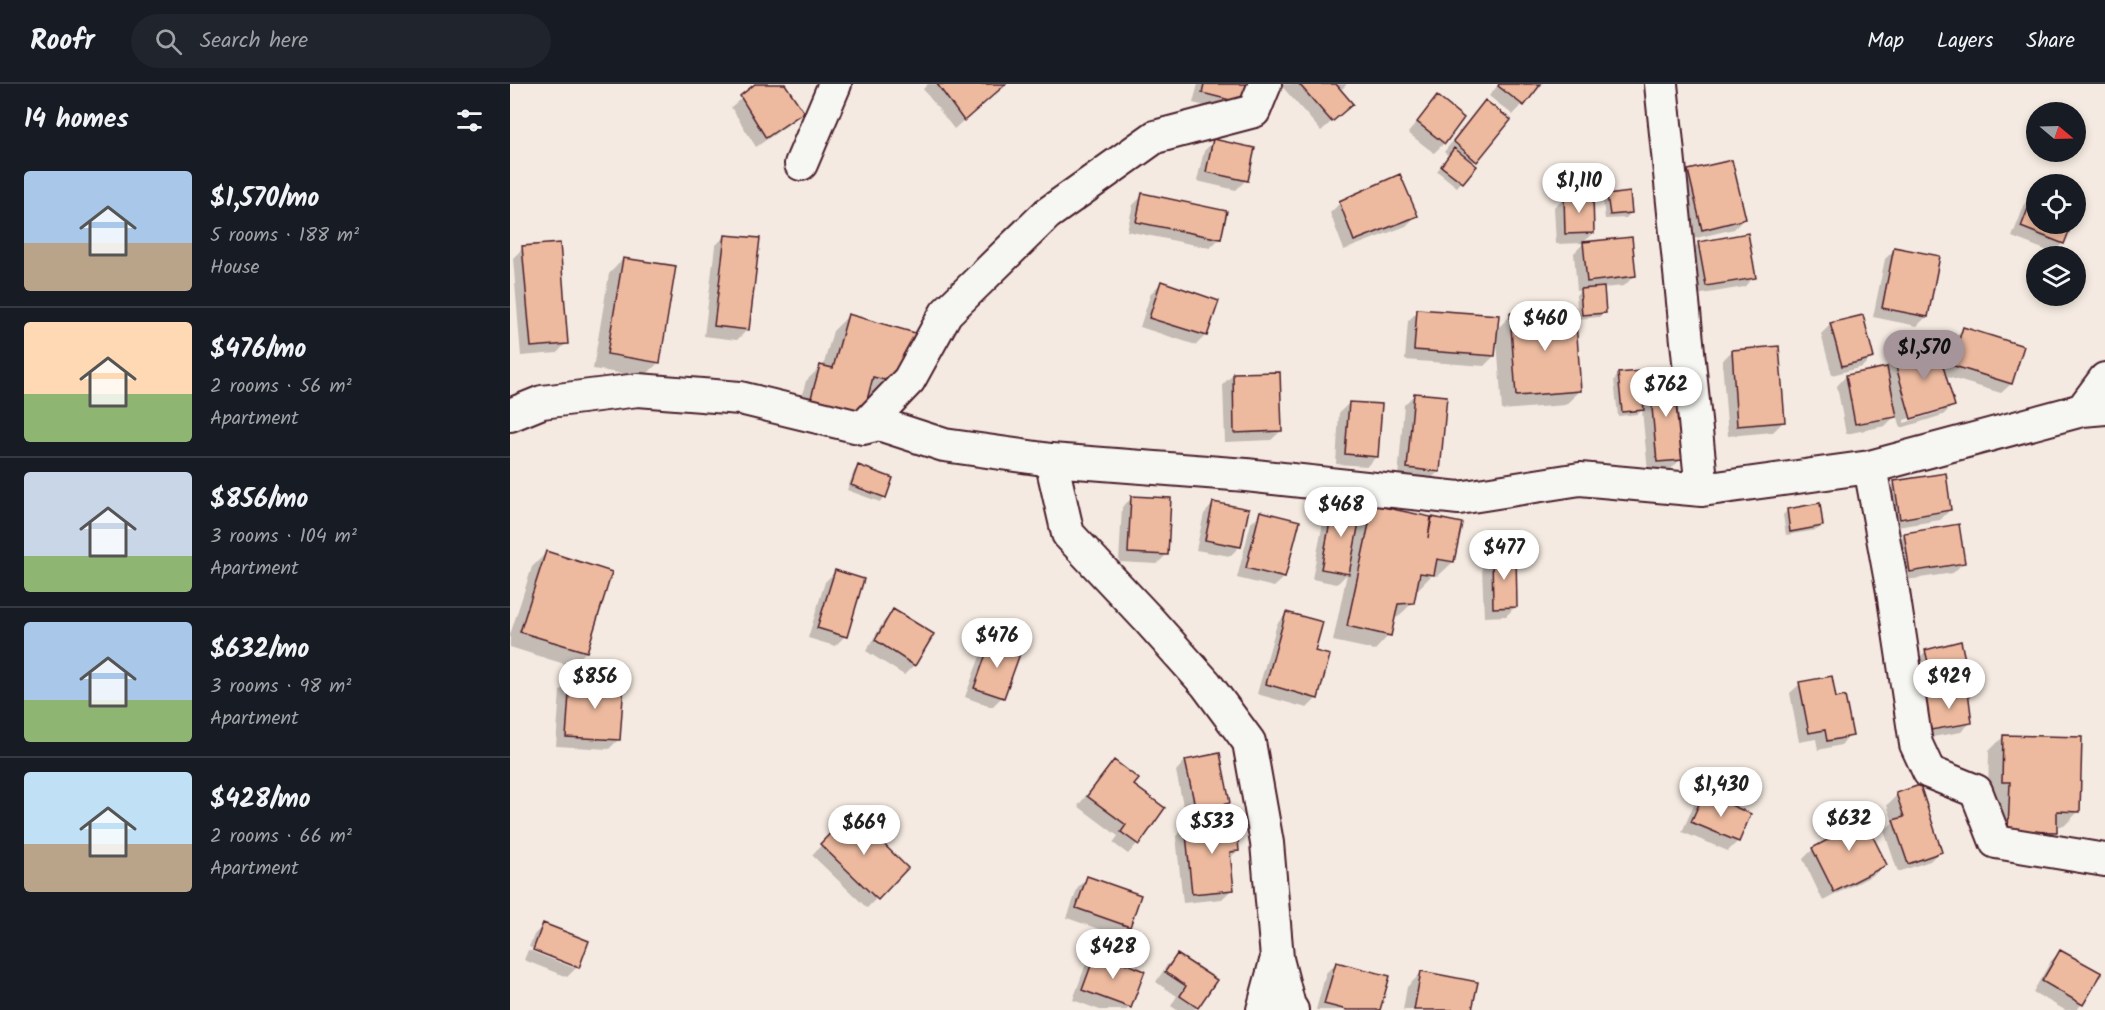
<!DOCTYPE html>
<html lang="en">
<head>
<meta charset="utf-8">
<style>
  :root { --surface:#171b24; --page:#20242c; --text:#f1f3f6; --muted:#9ea1a6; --line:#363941; --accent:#a6949b }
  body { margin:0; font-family:Kalam,sans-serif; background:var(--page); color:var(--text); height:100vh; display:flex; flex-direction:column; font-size:22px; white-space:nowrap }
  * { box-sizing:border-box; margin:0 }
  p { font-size:20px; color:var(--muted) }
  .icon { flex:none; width:33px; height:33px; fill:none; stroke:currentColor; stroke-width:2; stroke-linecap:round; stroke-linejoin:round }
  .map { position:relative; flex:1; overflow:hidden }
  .details { display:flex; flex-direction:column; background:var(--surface); width:510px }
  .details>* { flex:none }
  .needle { width:39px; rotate:109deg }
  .buttons { position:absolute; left:1516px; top:18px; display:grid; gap:12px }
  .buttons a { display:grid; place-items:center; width:60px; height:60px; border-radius:50%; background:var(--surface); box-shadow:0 3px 9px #0003; font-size:30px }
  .price { position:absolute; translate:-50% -51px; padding:0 14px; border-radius:21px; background:#fff; color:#222; font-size:20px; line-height:39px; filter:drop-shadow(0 2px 3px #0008) }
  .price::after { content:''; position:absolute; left:50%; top:36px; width:18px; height:14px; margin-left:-9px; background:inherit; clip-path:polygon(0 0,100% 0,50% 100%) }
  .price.selected { background:var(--accent); color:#111 }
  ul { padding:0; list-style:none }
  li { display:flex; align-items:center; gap:18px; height:150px; padding:0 24px }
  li+li { border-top:2px solid var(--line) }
  li span { display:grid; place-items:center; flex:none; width:168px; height:120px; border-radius:6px; color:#555 }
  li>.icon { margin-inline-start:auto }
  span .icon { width:72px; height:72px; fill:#fffc; stroke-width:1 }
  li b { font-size:26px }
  h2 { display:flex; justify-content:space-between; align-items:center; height:72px; padding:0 24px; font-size:26px }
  header { display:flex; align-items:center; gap:36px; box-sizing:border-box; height:84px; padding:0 30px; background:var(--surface); border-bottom:2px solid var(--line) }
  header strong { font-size:28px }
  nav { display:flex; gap:33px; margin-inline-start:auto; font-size:21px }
  .search { width:420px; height:54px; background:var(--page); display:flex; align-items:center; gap:15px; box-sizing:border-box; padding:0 21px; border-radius:33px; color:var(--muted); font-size:22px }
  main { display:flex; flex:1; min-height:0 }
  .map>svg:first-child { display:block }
  .shadow { fill:#0003; fill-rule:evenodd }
  .building { fill:#edba9f; stroke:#4a1f2b; stroke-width:1.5 }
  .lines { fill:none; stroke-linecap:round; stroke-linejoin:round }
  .minor-casing { stroke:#4a1f2b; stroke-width:36 }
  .minor { stroke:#f6f6f2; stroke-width:32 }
</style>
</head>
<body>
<header>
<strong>Roofr</strong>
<div class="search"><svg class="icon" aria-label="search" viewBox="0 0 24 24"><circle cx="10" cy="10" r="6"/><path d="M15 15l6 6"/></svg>Search here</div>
<nav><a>Map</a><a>Layers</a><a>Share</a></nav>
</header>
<main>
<section class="details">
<h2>14 homes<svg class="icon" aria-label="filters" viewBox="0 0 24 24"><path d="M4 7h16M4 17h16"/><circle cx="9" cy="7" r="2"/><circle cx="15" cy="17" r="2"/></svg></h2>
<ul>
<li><span style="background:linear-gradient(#a9c7e8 60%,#b9a48a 0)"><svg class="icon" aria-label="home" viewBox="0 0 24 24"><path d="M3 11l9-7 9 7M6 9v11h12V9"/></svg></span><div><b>$1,570/mo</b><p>5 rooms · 188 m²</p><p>House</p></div></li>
<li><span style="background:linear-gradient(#ffd9b3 60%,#8fb573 0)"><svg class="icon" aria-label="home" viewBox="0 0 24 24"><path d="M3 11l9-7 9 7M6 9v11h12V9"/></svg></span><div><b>$476/mo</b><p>2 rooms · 56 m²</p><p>Apartment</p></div></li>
<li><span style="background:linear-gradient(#c9d6e8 70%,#8fb573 0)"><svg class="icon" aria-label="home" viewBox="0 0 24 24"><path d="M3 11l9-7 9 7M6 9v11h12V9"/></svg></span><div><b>$856/mo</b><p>3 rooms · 104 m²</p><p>Apartment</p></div></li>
<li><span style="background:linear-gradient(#a9c7e8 65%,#8fb573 0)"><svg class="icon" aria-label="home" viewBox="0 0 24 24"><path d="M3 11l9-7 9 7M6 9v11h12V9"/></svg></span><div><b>$632/mo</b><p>3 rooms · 98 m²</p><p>Apartment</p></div></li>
<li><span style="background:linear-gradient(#bfe0f5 60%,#b9a48a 0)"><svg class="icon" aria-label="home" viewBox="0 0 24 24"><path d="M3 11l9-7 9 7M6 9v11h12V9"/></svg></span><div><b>$428/mo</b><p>2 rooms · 66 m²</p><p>Apartment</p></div></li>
</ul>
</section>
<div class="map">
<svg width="1595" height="926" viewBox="0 0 1595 926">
  <rect width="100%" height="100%" fill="#f4eae1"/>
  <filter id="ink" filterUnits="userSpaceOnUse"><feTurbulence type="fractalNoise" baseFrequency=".0167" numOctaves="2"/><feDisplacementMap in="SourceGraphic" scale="12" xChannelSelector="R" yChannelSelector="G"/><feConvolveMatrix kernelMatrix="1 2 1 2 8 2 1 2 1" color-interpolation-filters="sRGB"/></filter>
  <g filter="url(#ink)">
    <path class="shadow" d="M248 0H273L292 28 282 38 246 63 221 23Z
      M418 0H494L444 45 413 5Z
      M688 0H739L724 29 683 19Z
      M770 0H837L832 5 826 1 831 29 811 47Z
      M989 0H1029L1003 31 979 12Z
      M927 14 934 59 924 69 898 49Z
      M966 28 999 37 963 80 965 82 947 103 927 87 939 72 934 68Z
      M704 57 736 96 726 106 687 97 694 67Z
      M1179 87 1234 135 1224 145 1182 155 1169 97Z
      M1527 103V140H1561L1553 159 1543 169 1502 153 1518 112Z
      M633 111 710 154 700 164 617 147 623 121Z
      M1098 112 1121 129 1116 134 1095 135 1093 117Z
      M1054 114 1083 149 1073 159 1046 160 1044 123Z
      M830 119 906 132 896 142 834 166 820 129Z
      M215 152 237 246 227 256 194 252 205 162Z
      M1074 159 1124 192 1114 202 1092 204 1094 229 1089 233 1068 235 1066 211 1071 206 1067 207 1064 169Z
      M1189 159 1244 193 1234 203 1186 211 1179 169Z
      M13 164 56 259 47 269 11 272 3 174Z
      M1385 165 1417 232 1407 242 1363 233 1375 175Z
      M113 175 149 278 134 293 83 285 99 190Z
      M651 199 696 251 686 261 630 243 641 209Z
      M908 227 986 246 1001 231 1070 307 1055 321 992 326 987 256H985L984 272 974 282 895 276 898 237Z
      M338 232 407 251 370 313 357 309 353 327 287 329 296 297 311 282 313 283 323 247Z
      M1321 240 1362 273 1352 283 1322 291 1311 250Z
      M1453 245 1501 300 1491 309 1434 292 1443 321 1433 331 1391 344 1387 330 1375 342 1336 350 1327 302 1336 292 1374 285 1384 273 1433 288 1443 255ZM1433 324V327L1394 339V336Z
      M1222 267 1273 338 1263 348 1218 352 1212 277Z
      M723 291 771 347 761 356 715 358 713 300Z
      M1108 291 1130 303 1140 293 1171 375 1161 385 1138 387 1132 326 1128 330 1108 332 1104 296Z
      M904 311 929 387 919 397 888 394 894 321Z
      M839 319 867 372 857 382 826 380 829 329Z
      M348 383 381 395 374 413 370 418 337 406 344 387Z
      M1385 399 1440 426 1430 436 1381 444 1375 408Z
      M622 414 657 470 647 480 609 478 612 423Z
      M825 419 848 438 863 423 950 441 943 478 928 492 922 491 908 505H905L903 518 888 533 883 534 879 551 865 566 823 557 837 490 827 500 802 495 815 429ZM916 449 920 450 919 456 915 455Z
      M703 420 730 462 720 472 686 466 694 430Z
      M1278 426 1312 442 1307 446 1276 451 1273 431Z
      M751 429 774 494 764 503 727 494 741 439Z
      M1394 451 1453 479 1443 489 1390 497 1385 460Z
      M36 469 100 489 76 568 61 582 0 563V551L22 483Z
      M982 472 1006 522 996 532 974 533 972 482Z
      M325 488 335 552 325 562 298 554 315 498Z
      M384 527 404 581 394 591 356 567 374 537Z
      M776 530 803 568 807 614 797 624 747 610 767 540Z
      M482 557 492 613 482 623 455 613 472 567Z
      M1416 567 1456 584 1446 594 1412 603 1406 577Z
      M60 597 109 655 99 665 46 662 50 607Z
      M1290 600 1325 615 1341 651 1331 661 1308 666 1306 655 1289 658 1280 609Z
      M1416 616 1461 638 1451 648 1411 655 1406 626Z
      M1494 652 1569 727 1554 742H1545V747L1530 762 1484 761 1486 712H1478L1479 667Z
      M675 677 719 719 709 729 676 736 666 687Z
      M604 678 622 701 653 725 627 760 618 770 603 759 608 752 568 722 594 688Z
      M1194 711 1239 731 1227 758 1218 767 1172 748 1184 721Z
      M1387 711 1430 767 1420 777 1388 788 1374 747 1383 738 1377 721Z
      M1348 727 1375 780 1365 790 1313 817 1293 775 1303 765 1318 757 1315 749 1324 739Z
      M341 730 396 784 357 824 302 771Z
      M676 742 728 766 719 775 722 805 712 815 673 819 666 752Z
      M578 793 619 842 609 852 557 834 568 803Z
      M33 841 67 883 57 893 14 876 18 866 64 884V881L19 863 24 851Z
      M1551 867 1572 920 1566 926H1555L1523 908 1541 877Z
      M586 870 633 887 617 926H590L563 916 576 880Z
      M667 872 687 923 684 926H667L661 922 667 912 646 898 657 881Z
      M826 879 869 926H806L816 889Z
      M912 888 961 926H893L897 903Z"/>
    <path class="building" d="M245 0H275L294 28 256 54 230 12Z
      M427 0H496L454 37Z
      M694 0H741L736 20 692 9Z
      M789 0H826L843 20 822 38Z
      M989 0H1031L1014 22 988 2Z
      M927 12 954 34 935 60 907 38Z
      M975 16 1001 36 967 78 943 57Z
      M703 55 745 64 738 97 696 88Z
      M944 64 967 82 953 99 931 82Z
      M1222 76 1236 135 1192 146 1178 86Z
      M890 90 908 132 844 157 829 117Z
      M1527 101V140H1562L1554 160 1511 143Z
      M1120 108 1122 129 1100 131 1097 111Z
      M632 109 717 127 711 155 626 138Z
      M1083 111 1084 149 1055 150 1054 112Z
      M1238 149 1246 194 1196 202 1188 158Z
      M215 151 250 154 239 246 204 242Z
      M1122 153 1126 192 1077 198 1073 158Z
      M50 159 58 260 21 263 12 162Z
      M1384 163 1430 172 1418 233 1372 224Z
      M113 174 166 182 150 279 97 270Z
      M651 197 709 217 697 252 639 234Z
      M1094 203 1096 229 1072 231 1070 205Z
      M1065 224 1071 307 1006 312 1000 229Z
      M907 225 989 231 985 272 904 266Z
      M338 230 409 250 403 272 394 270 387 299 363 293 354 328 301 314 310 281 323 284Z
      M1353 231 1364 274 1332 282 1320 239Z
      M1453 243 1514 262 1502 300 1441 281Z
      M1426 259 1445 322 1401 335 1383 272Z
      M1269 262 1275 338 1227 342 1222 266Z
      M1377 283 1387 333 1345 340 1336 291Z
      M1130 287 1134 326 1112 328 1108 289Z
      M770 288 772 347 724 349 723 289Z
      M1164 289 1173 376 1147 378 1139 291Z
      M904 309 937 312 930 388 897 384Z
      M839 318 872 320 868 373 835 370Z
      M348 381 383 394 376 414 341 401Z
      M1436 389 1441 426 1390 435 1384 397Z
      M621 412 661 414 658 471 618 469Z
      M824 417 852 423 839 490 811 485Z
      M703 418 739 425 731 463 695 456Z
      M1310 419 1313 442 1280 448 1277 425Z
      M863 421 921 433 918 454 922 433 952 439 944 478 927 475 924 491 910 489 904 519 888 520 881 552 837 542Z
      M750 427 790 437 775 494 736 484Z
      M1449 440 1455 479 1400 488 1394 449Z
      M36 467 102 488 77 568 10 548Z
      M982 470H1006L1007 523 983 524Z
      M325 486 354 495 337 553 307 544Z
      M383 525 424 550 405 582 365 556Z
      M776 528 813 538 805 567 820 571 808 615 756 600Z
      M481 556 511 567 494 614 464 604Z
      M1451 557 1457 585 1422 594 1415 566Z
      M1322 592 1326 614 1335 612 1343 652 1317 657 1315 646 1299 649 1289 598Z
      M60 595 114 599 110 656 56 653Z
      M1458 607 1462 639 1421 646 1415 614Z
      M1493 651 1572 653 1570 728 1547 727V748L1498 747 1500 698H1492Z
      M710 669 720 719 686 727 675 676Z
      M604 676 629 695 624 701 655 724 629 761 611 748 616 741 577 712Z
      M1410 701 1432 768 1398 780 1383 736 1394 733 1386 709Z
      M1194 709 1241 730 1229 758 1181 738Z
      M1349 725 1377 781 1324 808 1302 764 1329 750 1324 738Z
      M341 728 398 784 368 816 310 760Z
      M726 735 729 767 720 768 724 806 682 810 675 740Z
      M577 792 631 811 620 843 566 824Z
      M33 839 79 857 69 884 23 866Z
      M1550 866 1592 889 1573 921 1532 897Z
      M586 868 635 887 621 924 572 906Z
      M667 870 707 896 688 924 670 912 676 902 655 888Z
      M826 878 880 892 870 926H837L814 920Z
      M911 887 968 898 962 926H904Z"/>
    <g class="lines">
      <g class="minor-casing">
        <path id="minor" d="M1151 0 1192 406
          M291 80 325 0
          M1572 326 1595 295
          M0 331 32 318 128 306 230 314 353 344 369 340 434 361 541 376 736 391 949 414 1070 395 1192 406 1360 383 1572 326 1595 324
          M353 344 399 296 436 229 537 130 645 53 744 27 755 0
          M541 376 558 450 637 534 696 600 739 658 757 759 767 874 753 926
          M1360 383 1383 508 1406 660 1419 688 1466 707 1486 758 1595 776
          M767 875 779 922 782 926"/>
      </g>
      <use href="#minor" class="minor"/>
    </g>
  </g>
</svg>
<div class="buttons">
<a><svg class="needle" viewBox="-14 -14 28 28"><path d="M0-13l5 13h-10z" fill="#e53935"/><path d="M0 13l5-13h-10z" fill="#9ea1a6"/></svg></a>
<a><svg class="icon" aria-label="locate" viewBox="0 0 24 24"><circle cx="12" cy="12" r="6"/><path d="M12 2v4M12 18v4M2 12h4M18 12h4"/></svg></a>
<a><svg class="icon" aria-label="layers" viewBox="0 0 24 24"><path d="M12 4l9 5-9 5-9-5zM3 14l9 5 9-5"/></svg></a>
</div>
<b class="price" style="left:1069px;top:130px">$1,110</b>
<b class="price" style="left:1035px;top:268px">$460</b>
<b class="price selected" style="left:1414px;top:297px">$1,570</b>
<b class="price" style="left:1156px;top:334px">$762</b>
<b class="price" style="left:831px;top:454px">$468</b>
<b class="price" style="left:994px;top:497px">$477</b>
<b class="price" style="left:487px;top:585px">$476</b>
<b class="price" style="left:85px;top:626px">$856</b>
<b class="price" style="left:1439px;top:626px">$929</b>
<b class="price" style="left:1211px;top:734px">$1,430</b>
<b class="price" style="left:1339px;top:768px">$632</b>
<b class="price" style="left:702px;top:771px">$533</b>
<b class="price" style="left:354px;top:772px">$669</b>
<b class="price" style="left:603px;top:896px">$428</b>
</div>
</main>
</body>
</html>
